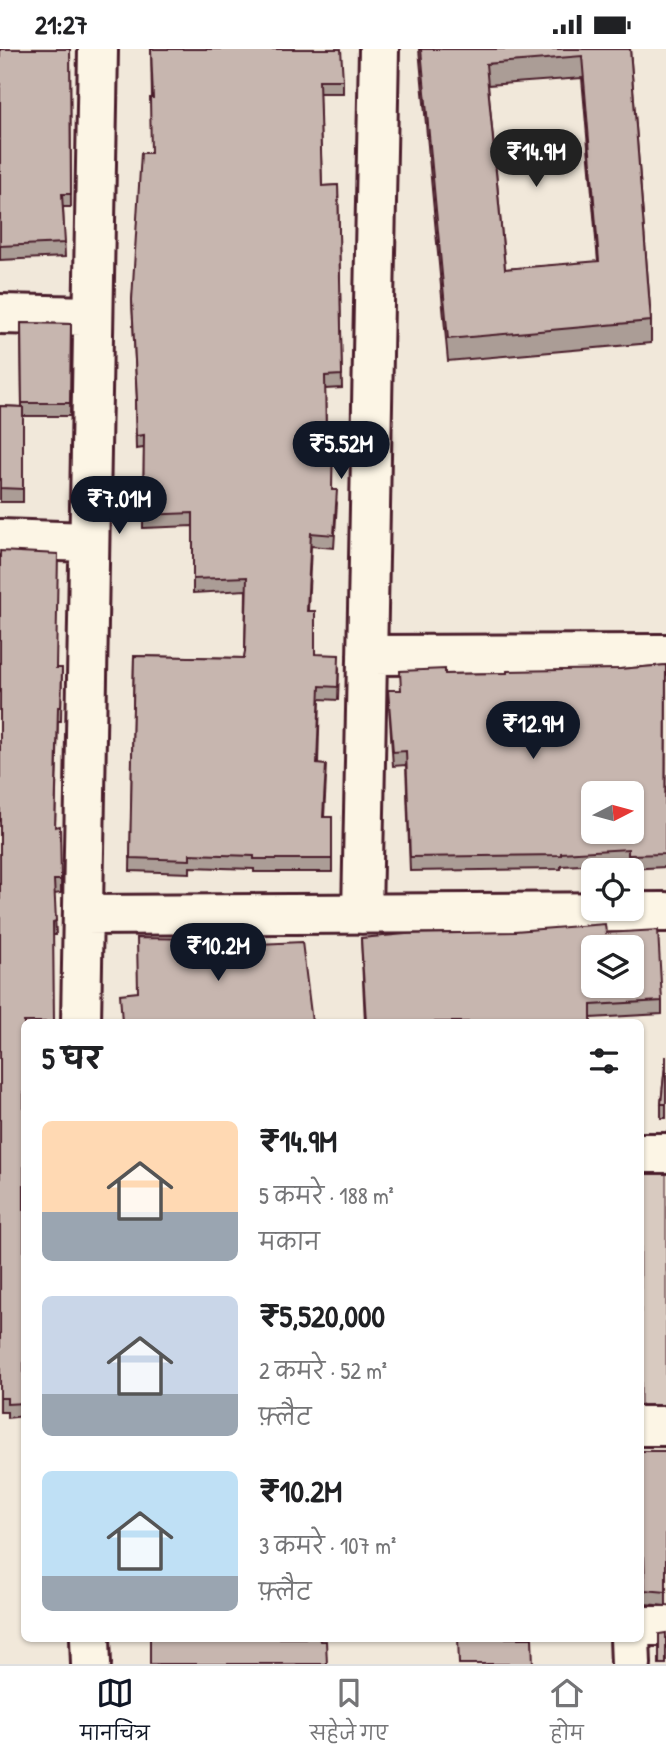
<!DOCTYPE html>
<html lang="hi">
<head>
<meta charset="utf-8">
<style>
  :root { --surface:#fff; --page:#f2f2f2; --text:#202124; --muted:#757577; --line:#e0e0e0; --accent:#111827 }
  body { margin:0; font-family:"Patrick Hand","Playpen Sans Deva",sans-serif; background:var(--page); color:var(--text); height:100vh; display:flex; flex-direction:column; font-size:26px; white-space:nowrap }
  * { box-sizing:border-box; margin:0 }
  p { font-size:23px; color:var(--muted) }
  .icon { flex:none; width:38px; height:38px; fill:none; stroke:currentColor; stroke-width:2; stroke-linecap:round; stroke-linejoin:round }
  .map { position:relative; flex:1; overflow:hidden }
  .side { position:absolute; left:21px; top:970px; width:623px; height:623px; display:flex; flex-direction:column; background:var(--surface); border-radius:10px; box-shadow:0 2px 5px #0004 }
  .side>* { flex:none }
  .needle { width:46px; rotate:84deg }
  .controls { position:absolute; left:581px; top:732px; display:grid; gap:14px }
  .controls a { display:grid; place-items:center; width:63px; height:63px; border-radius:10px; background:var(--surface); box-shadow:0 2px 5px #0004; font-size:35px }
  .price { position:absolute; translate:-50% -60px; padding:0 16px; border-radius:24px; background:var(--accent); color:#fff; font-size:23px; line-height:46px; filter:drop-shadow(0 2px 4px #0008) }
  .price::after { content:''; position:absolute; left:50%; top:42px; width:21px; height:16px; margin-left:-10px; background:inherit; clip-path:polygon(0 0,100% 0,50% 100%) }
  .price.on { background:#222; color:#fff }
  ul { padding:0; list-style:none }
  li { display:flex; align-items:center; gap:21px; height:175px; padding:0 21px }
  li span { display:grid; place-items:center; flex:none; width:196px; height:140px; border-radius:10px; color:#555 }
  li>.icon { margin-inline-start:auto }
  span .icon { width:84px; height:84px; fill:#fffc; stroke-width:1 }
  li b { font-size:30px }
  h2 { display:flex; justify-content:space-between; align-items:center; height:84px; padding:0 21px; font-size:30px }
  .status { display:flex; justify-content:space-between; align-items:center; height:49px; padding:0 35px; background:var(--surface); direction:ltr }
  .status svg { height:19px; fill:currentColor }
  .menu { display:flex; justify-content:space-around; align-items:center; height:98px; border-top:2px solid var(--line); background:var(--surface); font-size:19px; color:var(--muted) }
  .menu a { display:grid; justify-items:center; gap:4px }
  .menu .on { color:var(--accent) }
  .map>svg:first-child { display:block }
  .green { fill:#d8cac0; stroke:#917476; stroke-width:2 }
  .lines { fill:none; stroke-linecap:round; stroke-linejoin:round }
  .minor-casing { stroke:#4a1f2b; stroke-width:44 }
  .minor { stroke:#fcf5e5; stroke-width:38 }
  .wall { fill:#ab9d96; stroke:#4a1f2b; stroke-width:2; fill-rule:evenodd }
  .building { fill:#c7b6af; stroke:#4a1f2b; stroke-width:2; fill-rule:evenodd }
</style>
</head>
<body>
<div class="status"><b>21:27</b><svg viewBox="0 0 49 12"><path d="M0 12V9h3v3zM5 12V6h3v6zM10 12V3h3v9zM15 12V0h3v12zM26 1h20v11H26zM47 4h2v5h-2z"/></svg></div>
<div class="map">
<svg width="666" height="1615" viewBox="0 0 666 1615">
  <rect width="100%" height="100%" fill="#f1e8da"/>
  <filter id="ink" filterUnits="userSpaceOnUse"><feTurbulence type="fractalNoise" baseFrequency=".0143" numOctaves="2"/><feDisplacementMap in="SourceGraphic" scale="14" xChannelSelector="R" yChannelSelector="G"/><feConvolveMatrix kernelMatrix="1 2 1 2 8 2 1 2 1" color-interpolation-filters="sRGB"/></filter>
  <g filter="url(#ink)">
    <path class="green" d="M640 1107H666V1377L641 1378Z"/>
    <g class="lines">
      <g class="minor-casing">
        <path id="minor" d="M0 265 93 267
          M0 490 89 493
          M367 606 666 605
          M362 865 379 0
          M83 866 666 863
          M81 973 98 0
          M640 1104H666
          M640 1377H666
          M640 1577H666
          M90 1589 91 1615
          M630 1589 631 1615"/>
      </g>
      <use href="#minor" class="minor"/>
    </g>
    <path class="wall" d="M0 0H70L71 158H63L65 208 0 211Z
      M151 0 343 31V44H319L322 137 338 136 342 339 325 340 326 386 332 441 337 454 334 499 311 497 308 562 315 605 339 619 338 651 320 650 318 715 326 729 324 768H332V823H254V820L190 818V824L130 822 134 607 244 609 245 603 246 541 193 544V477L143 479 144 399 136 400 135 351H137L132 251 151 104 152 49Z
      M419 0H630L651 272V294L448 312ZM582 29 598 213 505 220 488 36Z
      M21 274 71 275 70 367H23V453H0V357L22 358Z
      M0 502 56 619H62L61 672H58L55 778 61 831V844L54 845 56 886H53L24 973V1367L7 1369V1363H0Z
      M666 616 665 818 628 820V814L561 817V820L410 822 406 716 393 717 388 641H400L445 625 507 624 620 620Z
      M606 884 662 952V965L591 969V973H365L361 889Z
      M666 1007V1069H661V1055Z
      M640 1402H666V1557L645 1555 644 1522H640Z"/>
    <path class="building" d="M0 0H70L71 145H62L65 194 0 197Z
      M151 0H341L343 31H319L322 137 338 136 342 326 325 327 326 386H333L332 441H337L334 486 311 484 307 562H315V605L339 606 338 638 320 637 317 715 326 716 323 768H332V810H254V807L190 805V811L130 809 134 607 244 609 245 603 247 528 193 530V464L143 466 144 386 136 387 135 351H137L132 251 141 104H151L150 49H153Z
      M421 0H630L651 272 448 290ZM582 7 599 212 505 220 486 15Z
      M21 274 71 275 70 354H22Z
      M0 357 23 358V440L0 439Z
      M0 502 58 505 56 619H62L61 658H58L55 778 60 777 61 831H54L56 872 53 873 54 973H24V1354L7 1355V1349H0Z
      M666 616 665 805 628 806V800L561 804V806L410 808 406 702 393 703 388 641H401L400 622 445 620V625L507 624V622L620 620ZM593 744H632V782H593Z
      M605 875 606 884 658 881 662 952 591 956V973H366L361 889 406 885 515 883V882ZM593 898H632V936H593Z
      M137 889 214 890V897L302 893 312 973H122L120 945 138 943Z
      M666 1007V1055H661Z
      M640 1402H666V1543L645 1541 644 1508H640Z
      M666 1584V1615H659V1585Z
      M150 1589H319L320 1592H326L327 1615H150Z
      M458 1589H532L533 1615H459Z"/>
  </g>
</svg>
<div class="controls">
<a><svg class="needle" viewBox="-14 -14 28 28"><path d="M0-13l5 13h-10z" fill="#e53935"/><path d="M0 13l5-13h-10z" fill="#757577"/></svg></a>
<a><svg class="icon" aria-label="locate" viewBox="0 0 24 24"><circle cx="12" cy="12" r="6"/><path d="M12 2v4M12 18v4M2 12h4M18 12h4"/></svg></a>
<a><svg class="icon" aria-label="layers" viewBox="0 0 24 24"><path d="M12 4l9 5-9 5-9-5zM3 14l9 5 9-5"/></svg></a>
</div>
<b class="price on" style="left:536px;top:140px">₹14.9M</b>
<b class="price" style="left:341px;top:432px">₹5.52M</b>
<b class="price" style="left:119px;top:487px">₹7.01M</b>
<b class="price" style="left:533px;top:712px">₹12.9M</b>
<b class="price" style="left:218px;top:934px">₹10.2M</b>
<section class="side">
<h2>5 घर<svg class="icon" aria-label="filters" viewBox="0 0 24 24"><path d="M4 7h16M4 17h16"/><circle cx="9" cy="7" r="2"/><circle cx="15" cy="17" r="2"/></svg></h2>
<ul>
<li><span style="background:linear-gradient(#ffd9b3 65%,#9aa5b1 0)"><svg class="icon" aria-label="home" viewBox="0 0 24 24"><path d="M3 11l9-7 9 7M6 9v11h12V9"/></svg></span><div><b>₹14.9M</b><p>5 कमरे · 188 m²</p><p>मकान</p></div></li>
<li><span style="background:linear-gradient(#c9d6e8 70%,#9aa5b1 0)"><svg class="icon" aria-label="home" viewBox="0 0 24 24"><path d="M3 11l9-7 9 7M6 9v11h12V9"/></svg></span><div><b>₹5,520,000</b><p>2 कमरे · 52 m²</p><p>फ़्लैट</p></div></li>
<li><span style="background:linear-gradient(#bfe0f5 75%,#9aa5b1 0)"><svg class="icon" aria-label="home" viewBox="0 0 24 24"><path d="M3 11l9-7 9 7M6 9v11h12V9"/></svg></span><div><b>₹10.2M</b><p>3 कमरे · 107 m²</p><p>फ़्लैट</p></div></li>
</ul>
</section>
</div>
<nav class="menu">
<a class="on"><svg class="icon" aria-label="map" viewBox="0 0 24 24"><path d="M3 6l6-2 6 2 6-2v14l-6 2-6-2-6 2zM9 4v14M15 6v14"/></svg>मानचित्र</a>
<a><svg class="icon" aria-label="saved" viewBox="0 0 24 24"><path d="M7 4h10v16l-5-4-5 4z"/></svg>सहेजे गए</a>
<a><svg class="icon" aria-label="home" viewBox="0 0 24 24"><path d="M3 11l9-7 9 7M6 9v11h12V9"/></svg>होम</a>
</nav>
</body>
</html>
